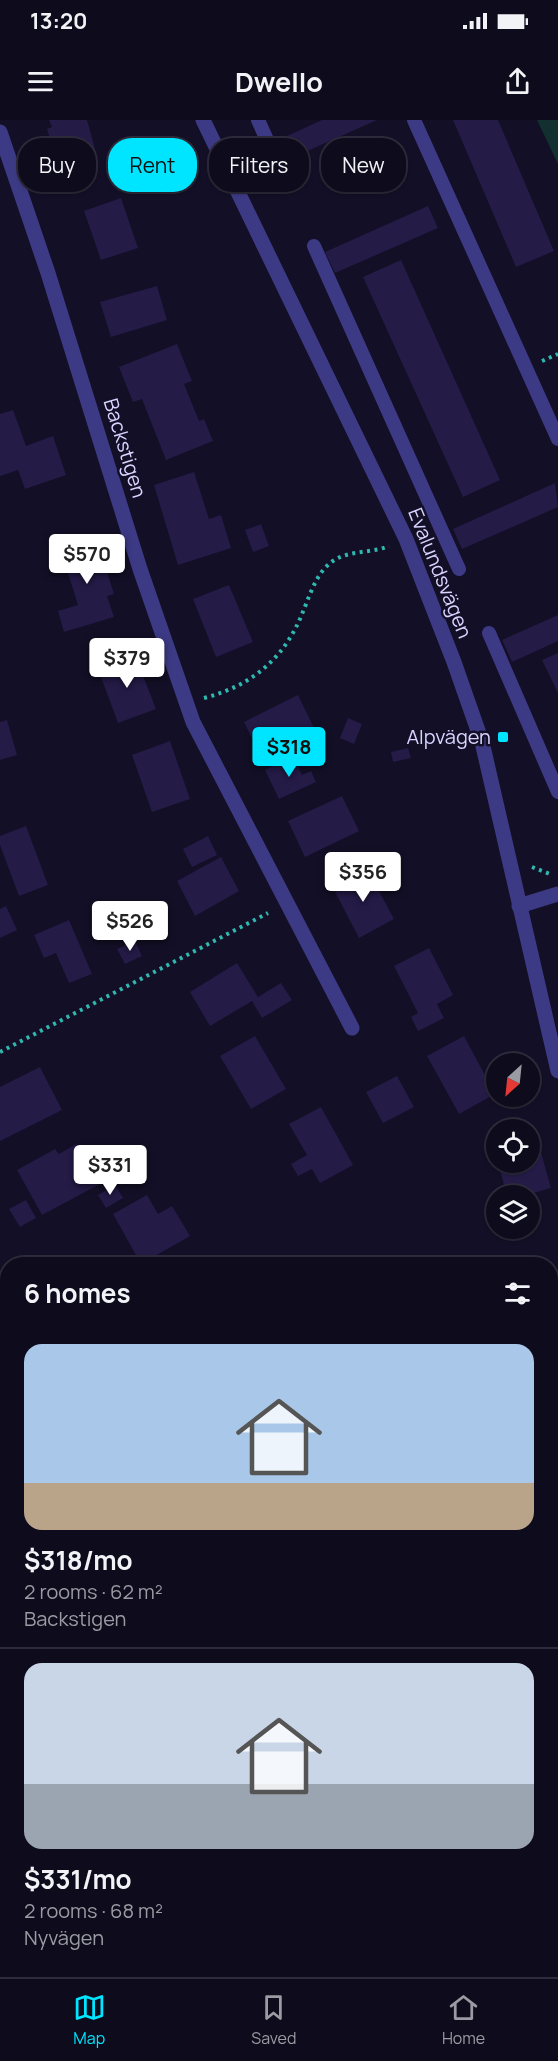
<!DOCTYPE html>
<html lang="en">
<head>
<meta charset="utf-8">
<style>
  :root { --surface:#0e0b1c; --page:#1c1929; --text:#f1f3f6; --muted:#9b9ba3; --line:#2e2b3b; --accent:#00e5ff }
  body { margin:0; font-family:Manrope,sans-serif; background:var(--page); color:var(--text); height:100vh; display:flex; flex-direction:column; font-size:22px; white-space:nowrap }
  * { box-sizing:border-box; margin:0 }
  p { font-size:20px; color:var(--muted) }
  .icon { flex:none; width:33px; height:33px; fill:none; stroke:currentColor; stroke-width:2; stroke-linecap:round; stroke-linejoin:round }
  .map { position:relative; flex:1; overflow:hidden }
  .side { position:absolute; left:0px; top:1137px; width:558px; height:720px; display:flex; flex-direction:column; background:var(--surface); border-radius:24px 24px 0 0; box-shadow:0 2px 4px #0004,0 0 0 2px var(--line) }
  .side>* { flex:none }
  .banner { position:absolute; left:18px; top:18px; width:522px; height:54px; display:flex; gap:12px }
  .needle { width:39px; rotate:207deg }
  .fabs { position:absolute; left:486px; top:933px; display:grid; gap:12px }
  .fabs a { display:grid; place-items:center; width:54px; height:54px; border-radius:50%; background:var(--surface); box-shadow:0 2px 4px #0004,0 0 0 2px var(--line); font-size:30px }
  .price { position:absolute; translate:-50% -51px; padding:0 14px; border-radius:6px; background:#fff; color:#222; font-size:20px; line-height:39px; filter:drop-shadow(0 2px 3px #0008) }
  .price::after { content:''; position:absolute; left:50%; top:36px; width:18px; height:14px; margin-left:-9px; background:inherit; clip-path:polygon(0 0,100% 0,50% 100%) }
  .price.current { background:var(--accent); color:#111 }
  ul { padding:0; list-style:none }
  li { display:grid; align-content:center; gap:12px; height:318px; padding:0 24px }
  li+li { border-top:2px solid var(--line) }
  li span { display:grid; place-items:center; height:186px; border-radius:18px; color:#555 }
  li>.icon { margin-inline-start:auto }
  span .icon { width:108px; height:108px; fill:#fffc; stroke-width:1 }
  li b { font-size:26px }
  h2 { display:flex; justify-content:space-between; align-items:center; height:72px; padding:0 24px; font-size:26px }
  .tag { padding:0 21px; border-radius:24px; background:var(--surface); box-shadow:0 2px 4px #0004,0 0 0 2px var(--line); font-size:21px; line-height:54px }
  .tag.current { background:var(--accent); color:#111 }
  .status { display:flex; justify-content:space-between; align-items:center; height:42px; padding:0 30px; background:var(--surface); direction:ltr }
  .status svg { height:16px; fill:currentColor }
  header { display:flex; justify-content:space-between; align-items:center; height:78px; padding:0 24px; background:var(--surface); font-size:27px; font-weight:700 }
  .tab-bar { display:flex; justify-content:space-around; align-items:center; height:84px; border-top:2px solid var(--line); background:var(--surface); font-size:16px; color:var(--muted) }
  .tab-bar a { display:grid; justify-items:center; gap:3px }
  .tab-bar .current { color:var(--accent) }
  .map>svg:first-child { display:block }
  .green { fill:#12302f }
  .building { fill:#241b47 }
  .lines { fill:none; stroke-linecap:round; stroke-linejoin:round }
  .path { stroke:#2fb8b0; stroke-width:4; stroke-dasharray:3 4.5; stroke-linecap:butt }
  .service { stroke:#3d3a85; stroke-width:14 }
  .minor { stroke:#3d3a85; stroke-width:15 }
  .tertiary { stroke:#3d3a85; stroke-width:15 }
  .poi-dot { fill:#00e5ff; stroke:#130f26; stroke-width:2 }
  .labels { text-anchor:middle; stroke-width:5; stroke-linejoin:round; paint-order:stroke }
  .street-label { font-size:20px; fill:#d9d4ff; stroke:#130f26 }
  .poi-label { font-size:20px; fill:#d9d4ff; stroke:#130f26; text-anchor:end }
</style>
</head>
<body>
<div class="status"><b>13:20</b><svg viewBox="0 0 49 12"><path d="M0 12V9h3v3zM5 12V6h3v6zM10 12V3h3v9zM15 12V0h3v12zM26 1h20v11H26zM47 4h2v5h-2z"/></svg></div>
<header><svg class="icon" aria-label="menu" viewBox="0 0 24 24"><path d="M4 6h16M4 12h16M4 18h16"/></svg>Dwello<svg class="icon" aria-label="share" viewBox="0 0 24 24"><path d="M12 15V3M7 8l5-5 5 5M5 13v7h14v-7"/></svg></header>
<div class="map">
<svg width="558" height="1857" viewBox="0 0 558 1857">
  <rect width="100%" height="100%" fill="#130f26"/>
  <path class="green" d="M537 0H558V44Z"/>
  <path class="building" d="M49 0H87L97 36 59 47 47 9 52 7Z
    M322 0H377L285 41 276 21Z
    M453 0H498L554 131 516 147Z
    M121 78 138 128 101 140 84 91Z
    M428 86 438 108 335 153 325 132Z
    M401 140 500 360 463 377 363 157Z
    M157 166 167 200 111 217 100 182Z
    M177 224 192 261 184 264 199 301 204 299 213 321 166 340 142 279 133 282 119 247Z
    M13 290 26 326 53 316 66 355 25 369 18 350 0 356V294Z
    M194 352 209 399 221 395 231 428 178 445 154 365Z
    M555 363 558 387 462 429 453 409Z
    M261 404 269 426 253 432 245 410Z
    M96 417 114 474 107 476 114 497 64 512 58 491 78 485 60 428Z
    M229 465 253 522 216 537 193 479Z
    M558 495V521L512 542 502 520Z
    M558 533V573L542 540Z
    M135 535 156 589 118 603 98 549Z
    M298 575 315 610 261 637 244 602Z
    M348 598 362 604 354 624 340 618Z
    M7 600 17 635 0 640V602Z
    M170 621 190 679 152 692 132 635Z
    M408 628 411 638 393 642 391 632Z
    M293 636 302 655 311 651 316 662 279 679 265 650Z
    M342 676 359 711 305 737 288 701Z
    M26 706 48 765 19 776 0 725V716Z
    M208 716 217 735 192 747 183 729Z
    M221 737 239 771 195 796 177 761Z
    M366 747 394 799 359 818 332 766Z
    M6 786 17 810 0 818V789Z
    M132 790 138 807 124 812 118 795Z
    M69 800 92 854 69 863 56 833 44 838 34 815Z
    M135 821 142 836 125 844 117 829Z
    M429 828 453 875 437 884 444 898 418 911 411 897 418 893 394 846Z
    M237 843 258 877 281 863 292 880 262 898 252 881 210 906 190 872Z
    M255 916 286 969 251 989 220 936Z
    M464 916 495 974 459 994 427 936Z
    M40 947 62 990 0 1021V967Z
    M397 956 414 987 383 1003 366 972Z
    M321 987 353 1045 320 1063 312 1049 298 1056 291 1044 307 1035 289 1004Z
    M76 1024 98 1065 42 1095 17 1050 55 1029 59 1034Z
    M539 1025 551 1068 523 1076H516L514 1066 505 1069 499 1046 510 1042H530V1027Z
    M126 1041 135 1059 121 1065 112 1048Z
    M115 1065 123 1078 106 1088 98 1075Z
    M147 1075 158 1094 172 1086 190 1116 141 1144 113 1094Z
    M26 1080 36 1098 20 1107 9 1089Z
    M550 1276H558V1337H550Z
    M4 1356 8 1360V1401L0 1393V1360Z
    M8 1422V1458L0 1450V1429Z
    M550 1516 558 1518V1550L551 1578Z
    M0 1750 8 1752V1800L0 1798Z"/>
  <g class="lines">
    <path class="path" d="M542 241 558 234
      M204 578C251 566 284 539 302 494 308 480 314 460 325 448 343 428 367 435 389 426
      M532 747 550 754
      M0 932 268 793
      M0 1653 8 1658
      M202 1857 204 1850"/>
    <path class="service" d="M258 0 286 62
      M414 0 558 319
      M314 126 459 449
      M489 513 558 672
      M0 1839 8 1842
      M35 1850 61 1857"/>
    <path class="minor" d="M0 12 48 153 140 449 193 602 352 908
      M519 786 558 774
      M0 1170 8 1181"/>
    <path class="tertiary" d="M203 0 406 419 454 542 482 622 558 951
      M550 1790 558 1737
      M542 1857 543 1850"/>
  </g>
  <rect class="poi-dot" x="497" y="611" width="12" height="12" rx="3"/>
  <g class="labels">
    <g class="street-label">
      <text transform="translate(125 328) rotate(73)" y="7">Backstigen</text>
      <text transform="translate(440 453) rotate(68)" y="7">Evalundsvägen</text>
    </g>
    <g class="poi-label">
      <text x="491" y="624">Alpvägen</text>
    </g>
  </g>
</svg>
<div class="fabs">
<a><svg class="needle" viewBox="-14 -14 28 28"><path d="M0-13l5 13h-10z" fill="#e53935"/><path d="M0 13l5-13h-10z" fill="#9b9ba3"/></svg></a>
<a><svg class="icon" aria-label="locate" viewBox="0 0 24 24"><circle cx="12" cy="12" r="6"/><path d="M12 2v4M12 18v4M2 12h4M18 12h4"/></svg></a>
<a><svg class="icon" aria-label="layers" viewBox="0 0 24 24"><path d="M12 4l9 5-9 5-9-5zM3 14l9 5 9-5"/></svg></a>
</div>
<b class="price" style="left:87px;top:465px">$570</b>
<b class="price" style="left:127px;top:569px">$379</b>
<b class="price current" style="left:289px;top:658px">$318</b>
<b class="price" style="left:363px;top:783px">$356</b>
<b class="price" style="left:130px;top:832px">$526</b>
<b class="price" style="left:110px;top:1076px">$331</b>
<div class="banner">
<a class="tag">Buy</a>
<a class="tag current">Rent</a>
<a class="tag">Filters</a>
<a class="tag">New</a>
</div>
<section class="side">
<h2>6 homes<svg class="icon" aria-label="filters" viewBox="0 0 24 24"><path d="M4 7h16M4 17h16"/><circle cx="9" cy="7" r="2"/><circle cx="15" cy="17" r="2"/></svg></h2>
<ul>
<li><span style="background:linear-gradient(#a9c7e8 75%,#b9a48a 0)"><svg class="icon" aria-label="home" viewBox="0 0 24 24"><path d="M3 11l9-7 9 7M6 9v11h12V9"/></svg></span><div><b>$318/mo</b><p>2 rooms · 62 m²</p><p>Backstigen</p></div></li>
<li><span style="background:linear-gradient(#c9d6e8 65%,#9aa5b1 0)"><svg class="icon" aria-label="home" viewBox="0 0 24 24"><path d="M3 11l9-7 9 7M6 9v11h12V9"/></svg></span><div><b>$331/mo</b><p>2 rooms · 68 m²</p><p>Nyvägen</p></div></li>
</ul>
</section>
</div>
<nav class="tab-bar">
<a class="current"><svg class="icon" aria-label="map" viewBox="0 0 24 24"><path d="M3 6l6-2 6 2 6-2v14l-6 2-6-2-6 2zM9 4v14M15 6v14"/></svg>Map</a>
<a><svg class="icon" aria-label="saved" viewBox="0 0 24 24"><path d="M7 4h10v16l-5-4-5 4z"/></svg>Saved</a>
<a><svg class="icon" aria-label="home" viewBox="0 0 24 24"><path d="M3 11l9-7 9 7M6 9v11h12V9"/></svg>Home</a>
</nav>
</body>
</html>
